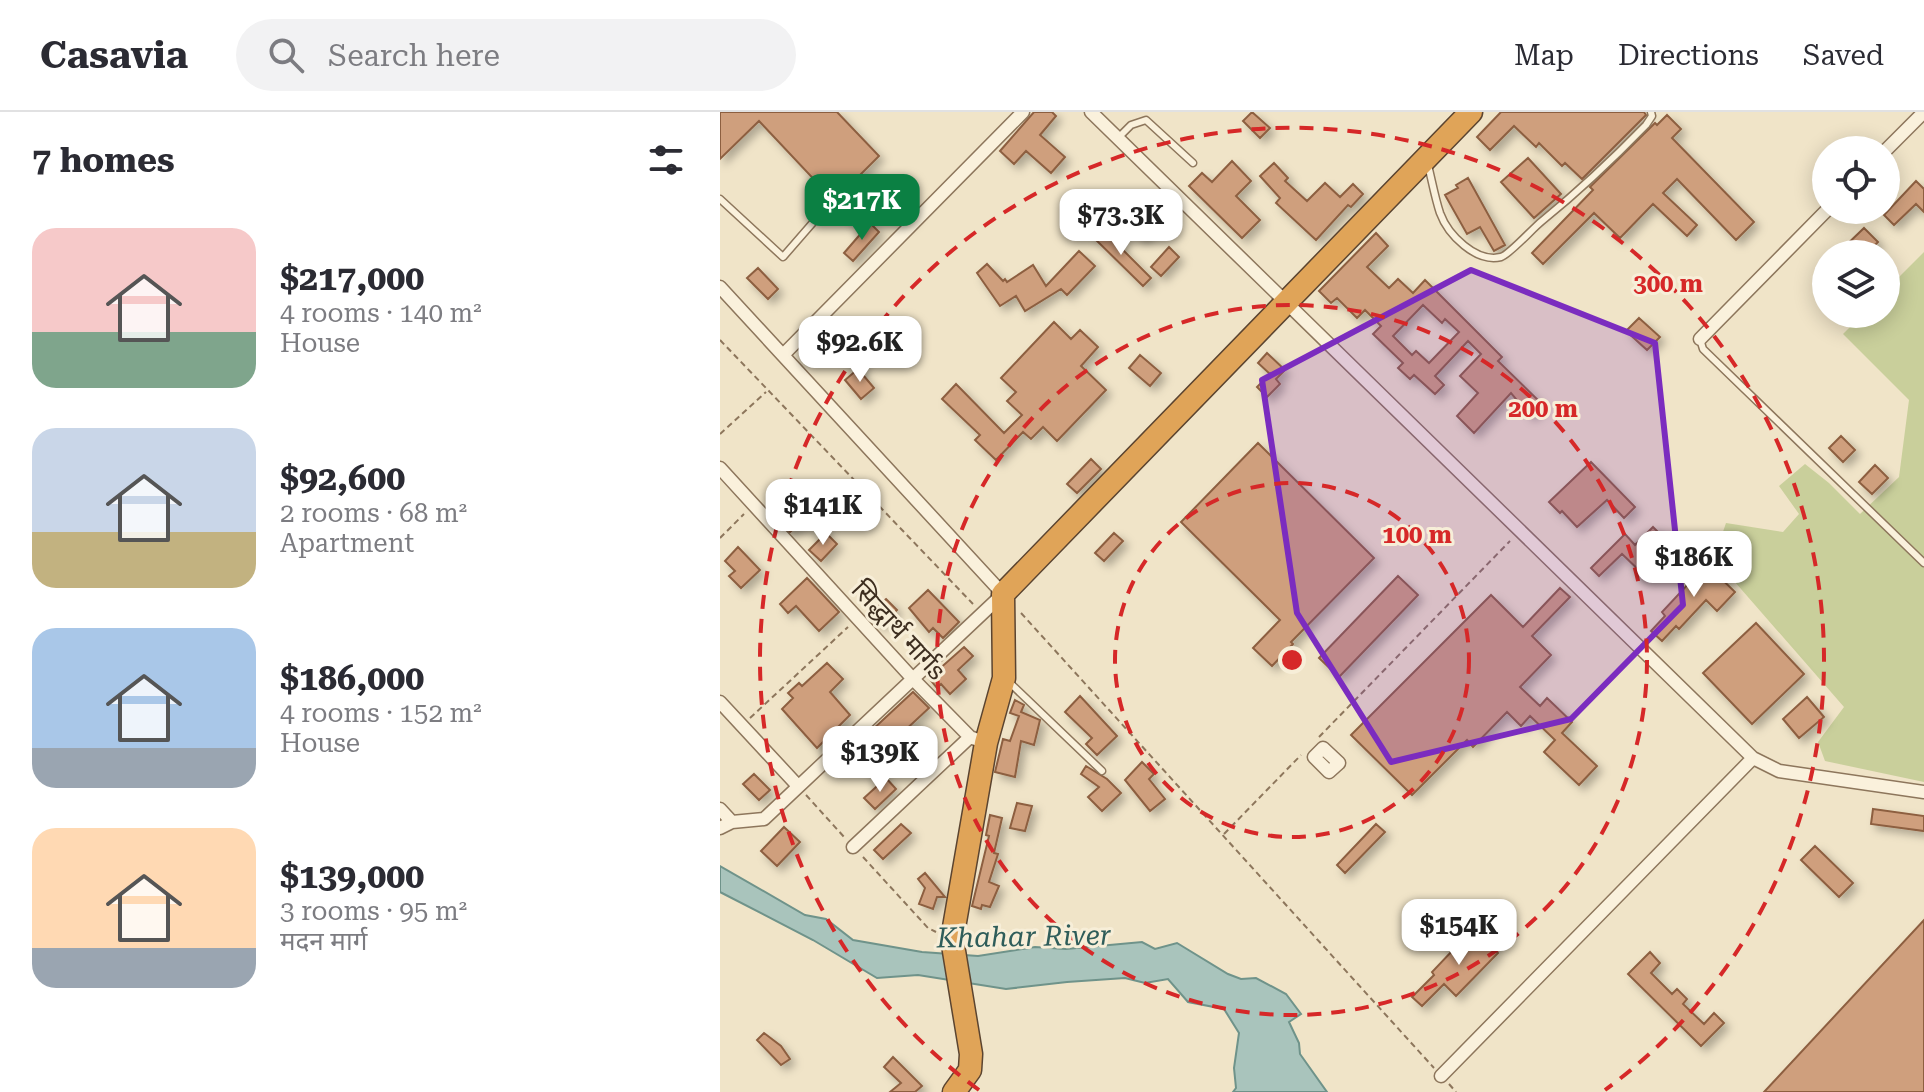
<!DOCTYPE html>
<html lang="en">
<head>
<meta charset="utf-8">
<style>
  :root { --surface:#fff; --page:#f2f2f3; --text:#2b2b33; --muted:#7c7c81; --line:#e1e1e2; --accent:#0b8043 }
  body { margin:0; font-family:"Roboto Serif","Noto Sans Devanagari",serif; background:var(--page); color:var(--text); height:100vh; display:flex; flex-direction:column; font-size:30px; white-space:nowrap }
  * { box-sizing:border-box; margin:0 }
  p { font-size:26px; color:var(--muted) }
  .icon { flex:none; width:44px; height:44px; fill:none; stroke:currentColor; stroke-width:2; stroke-linecap:round; stroke-linejoin:round }
  .map { position:relative; flex:1; overflow:hidden }
  .panel { display:flex; flex-direction:column; background:var(--surface); width:720px }
  .panel>* { flex:none }
  .controls { position:absolute; left:1092px; top:24px; display:grid; gap:16px }
  .controls a { display:grid; place-items:center; width:88px; height:88px; border-radius:50%; background:var(--surface); box-shadow:0 4px 20px #0003; font-size:40px }
  .price { position:absolute; translate:-50% -68px; padding:0 18px; border-radius:16px; background:#fff; color:#222; font-size:26px; line-height:52px; filter:drop-shadow(0 2px 4px #0008) }
  .price::after { content:''; position:absolute; left:50%; top:48px; width:24px; height:18px; margin-left:-12px; background:inherit; clip-path:polygon(0 0,100% 0,50% 100%) }
  .price.on { background:var(--accent); color:#fff }
  ul { padding:0; list-style:none }
  li { display:flex; align-items:center; gap:24px; height:200px; padding:0 32px }
  li span { display:grid; place-items:center; flex:none; width:224px; height:160px; border-radius:24px; color:#555 }
  li>.icon { margin-inline-start:auto }
  span .icon { width:96px; height:96px; fill:#fffc; stroke-width:1 }
  li b { font-size:34px }
  h2 { display:flex; justify-content:space-between; align-items:center; height:96px; padding:0 32px; font-size:34px }
  header { display:flex; align-items:center; gap:48px; box-sizing:border-box; height:112px; padding:0 40px; background:var(--surface); border-bottom:2px solid var(--line) }
  header strong { font-size:38px }
  nav { display:flex; gap:44px; margin-inline-start:auto; font-size:28px }
  .search { width:560px; height:72px; background:var(--page); display:flex; align-items:center; gap:20px; box-sizing:border-box; padding:0 28px; border-radius:44px; color:var(--muted); font-size:30px }
  main { display:flex; flex:1; min-height:0 }
  .map>svg:first-child { display:block }
  .green { fill:#c9cf9b }
  .water { fill:#a9c4bc; stroke:#6f938a; stroke-width:2 }
  .building { fill:#cf9f7d; stroke:#8d5f41; stroke-width:2; fill-rule:evenodd; filter:url(#shadow) }
  .lines { fill:none; stroke-linecap:round; stroke-linejoin:round }
  .lane-casing { stroke:#8d765c; stroke-width:9 }
  .street-casing { stroke:#8d765c; stroke-width:15 }
  .highway-casing { stroke:#5b4430; stroke-width:25 }
  .path { stroke:#8d765c; stroke-width:2; stroke-dasharray:6 4; stroke-linecap:butt }
  .lane { stroke:#faf1dc; stroke-width:6 }
  .street { stroke:#faf1dc; stroke-width:12 }
  .highway { stroke:#e0a458; stroke-width:22 }
  .marked { fill:#7b2cbf; fill-opacity:0.2; stroke:#7b2cbf; stroke-width:6; stroke-linejoin:round }
  .ring { fill:none; stroke:#d62828; stroke-width:4; stroke-dasharray:14 10 }
  .labels { text-anchor:middle; stroke-width:6; stroke-linejoin:round; paint-order:stroke }
  .street-label { font-size:26px; fill:#3d2e20; stroke:#f7eed8 }
  .water-label { font-size:28px; font-style:italic; fill:#2f5d5a; stroke:#f7eed8 }
  .centre { fill:#d62828; stroke:#f7eed8; stroke-width:4 }
  .ring-label { font-size:24px; text-anchor:middle; font-weight:bold; fill:#d62828; stroke:#f7eed8; stroke-width:6; stroke-linejoin:round; paint-order:stroke }
</style>
</head>
<body>
<header>
<strong>Casavia</strong>
<div class="search"><svg class="icon" aria-label="search" viewBox="0 0 24 24"><circle cx="10" cy="10" r="6"/><path d="M15 15l6 6"/></svg>Search here</div>
<nav><a>Map</a><a>Directions</a><a>Saved</a></nav>
</header>
<main>
<section class="panel">
<h2>7 homes<svg class="icon" aria-label="filters" viewBox="0 0 24 24"><path d="M4 7h16M4 17h16"/><circle cx="9" cy="7" r="2"/><circle cx="15" cy="17" r="2"/></svg></h2>
<ul>
<li><span style="background:linear-gradient(#f6c9c9 65%,#7fa58c 0)"><svg class="icon" aria-label="home" viewBox="0 0 24 24"><path d="M3 11l9-7 9 7M6 9v11h12V9"/></svg></span><div><b>$217,000</b><p>4 rooms · 140 m²</p><p>House</p></div></li>
<li><span style="background:linear-gradient(#c9d6e8 65%,#c2b280 0)"><svg class="icon" aria-label="home" viewBox="0 0 24 24"><path d="M3 11l9-7 9 7M6 9v11h12V9"/></svg></span><div><b>$92,600</b><p>2 rooms · 68 m²</p><p>Apartment</p></div></li>
<li><span style="background:linear-gradient(#a9c7e8 75%,#9aa5b1 0)"><svg class="icon" aria-label="home" viewBox="0 0 24 24"><path d="M3 11l9-7 9 7M6 9v11h12V9"/></svg></span><div><b>$186,000</b><p>4 rooms · 152 m²</p><p>House</p></div></li>
<li><span style="background:linear-gradient(#ffd9b3 75%,#9aa5b1 0)"><svg class="icon" aria-label="home" viewBox="0 0 24 24"><path d="M3 11l9-7 9 7M6 9v11h12V9"/></svg></span><div><b>$139,000</b><p>3 rooms · 95 m²</p><p>मदन मार्ग</p></div></li>
</ul>
</section>
<div class="map">
<svg width="1204" height="980" viewBox="0 0 1204 980">
  <defs>
    <filter id="shadow"><feDropShadow dx="5" dy="5" stdDeviation="4" flood-color="#0004"/></filter>
  </defs>
  <rect width="100%" height="100%" fill="#f0e4c8"/>
  <path class="green" d="M1204 140V670L1105 649 1098 630 1124 595 994 446 1006 411 1063 420 1079 402 1059 374 1085 352 1109 371 1140 402 1179 365 1189 288 1123 222 1143 202H1166V178Z"/>
  <path class="water" d="M0 754 85 803 106 807 133 828 202 840 258 844 315 835 346 837 422 830 435 837 457 831 508 862 521 867 536 866 566 882 581 902 569 910 579 931 580 942 607 980H513L516 976 514 956 519 921 504 897 468 890 448 867 425 871 405 866 347 870 286 877 198 863 157 866 93 828 0 780Z"/>
  <path class="building" d="M0 0H117L159 44 135 68 149 81 126 105 119 99 121 96 39 9 0 47Z
    M314 0H332L336 4 320 23 345 45 331 61 306 39 294 52 280 39Z
    M532 0 550 16 540 26 523 9Z
    M781 0H924L926 3 862 67 845 51 842 54 819 31 816 35 794 14 770 38 757 25Z
    M947 3 961 17 952 26 1034 110 1016 128 957 67 943 81 977 113 967 124 933 92 900 126 874 101 823 152 812 141 873 78 870 75 935 11 937 13Z
    M808 46 841 82 814 106 781 70Z
    M512 49 531 69 516 84 540 108 522 126 469 74 482 61 492 70Z
    M554 51 568 66 565 69 587 89 605 71 620 85 633 72 643 82 631 95 628 93 596 128 556 91 560 86 540 64Z
    M748 66 785 133 774 139 760 115 747 122 725 83 738 76 736 73Z
    M1196 69 1204 77V100L1196 92 1174 113 1164 103Z
    M413 89 437 111 423 127 398 105Z
    M150 111 159 120 133 149 124 141Z
    M381 116 431 166 423 174 372 124Z
    M1144 116 1158 130 1146 142H1117Z
    M656 121 668 134 647 155 669 176 678 167 693 181 705 168 782 245 778 249 823 293 810 304 791 281 754 321 737 304 758 281 740 264 761 242 748 229 715 264 724 273 715 282 694 263 690 267 678 256 683 251 653 222 661 214 645 198 637 206 617 186 611 191 599 179ZM703 193 722 211 725 207 739 220 709 251 696 239 692 243 673 224Z
    M449 135 459 145 441 164 431 155Z
    M359 139 375 154 347 183 341 177 305 199 296 184 280 194 257 161 267 152 283 169 285 167 287 170 313 153 326 174Z
    M38 156 58 177 48 187 27 166Z
    M919 206 940 225 927 238 906 219Z
    M334 210 351 227 360 218 378 235 361 254 386 278 337 329 323 315 311 327 303 320 276 348 255 328 260 323 222 287 236 272 284 321 302 303 287 289 296 280 281 266Z
    M119 218 136 235 123 247 107 231Z
    M547 241 565 258 556 267 560 272 547 285 537 275 550 262 538 251Z
    M420 243 441 261 430 274 409 256Z
    M138 257 154 276 141 287 125 268Z
    M1121 324 1135 338 1123 350 1109 336Z
    M538 331 654 446 571 530 573 532 552 554 533 536 560 508 461 410Z
    M371 347 381 357 357 381 347 372Z
    M871 350 915 395 904 406 887 388 857 415 842 399 840 401 829 390Z
    M1155 353 1168 366 1152 382 1139 370Z
    M84 392 94 403 81 415 79 412 70 420 63 412Z
    M933 415 942 424 927 439 938 449 924 463 902 442 879 464 871 456 905 422 915 433Z
    M106 421 117 432 101 449 89 438Z
    M394 421 403 429 384 449 375 441Z
    M18 435 40 458 21 476 9 464 15 459 5 449Z
    M981 447 1015 480 997 499 986 488 959 517 956 514 942 529 931 519 945 504 942 500 972 468 966 462Z
    M678 464 698 483 619 565 599 546Z
    M87 466 119 500 99 519 76 494 68 501 60 492Z
    M840 476 850 485 812 524 831 543 800 575 820 594 827 586 852 610 842 621 877 654 859 673 824 640 835 628 810 604 801 614 787 600 753 635 747 628 692 683 631 623 771 483 803 515Z
    M208 478 239 510 223 526 213 516 209 520 189 496Z
    M166 487 177 498 161 513 150 501Z
    M1036 511 1084 562 1032 612 983 561Z
    M244 535 253 544 238 558 246 567 230 582 221 572 217 576 209 566Z
    M107 551 123 567 110 580 130 603 97 636 62 597 73 586 68 581 79 571 82 574Z
    M193 580 209 596 152 649 137 632Z
    M360 584 397 624 377 643 366 632 372 626 345 600Z
    M1087 585 1104 605 1079 626 1063 607Z
    M295 588 304 593 301 600 320 608 314 633 301 629 295 665 275 660 283 627 290 629 299 604 290 601Z
    M422 650 434 662 429 667 445 687 430 699 405 668Z
    M366 654 387 667 401 681 382 699 368 685 379 675 361 662Z
    M34 662 50 678 39 688 23 672Z
    M166 666 176 677 155 697 144 686Z
    M297 691 312 694 305 719 290 716Z
    M1153 697 1204 704V719L1151 712Z
    M270 703 282 706 274 741 278 742 269 770 279 774 270 795 262 793 261 797 252 794 269 724 266 723Z
    M181 712 191 721 163 747 154 738Z
    M656 712 665 720 625 761 617 753Z
    M64 715 80 730 57 754 41 739Z
    M1095 734 1133 771 1119 785 1081 748Z
    M205 761 225 785H217L213 797 199 792 205 776 198 767Z
    M1204 808V980H1044Z
    M753 817 778 841 736 884 724 872 702 894 692 885 714 863 712 860Z
    M930 840 940 851 931 861 952 882 957 877 967 887 963 892 984 912 994 901 1004 911 981 934 908 862Z
    M44 921 61 934 70 947 61 953 37 928Z
    M173 945 202 974 195 980H170L181 971 164 955Z"/>
  <g class="lines">
    <g class="lane-casing">
      <path id="lane" d="M398 26 411 13 426 8 473 51
        M708 53C712 69 715 86 720 101 728 123 756 151 781 145 789 143 813 116 822 109 859 79 893 47 926 13L932 4 931 0
        M0 87 63 145 103 99
        M980 227 983 237 1204 451
        M290 571 382 659"/>
    </g>
    <g class="street-casing">
      <path id="street" d="M371 0 1033 646 1059 659 1204 680
        M1166 38 1204 0
        M0 175 283 482 44 707 12 710 0 716
        M980 227 1107 98
        M63 243 303 0
        M0 356 193 567 250 625 266 631
        M0 590 78 674
        M603 636 619 651 609 660 594 645Z
        M0 697 12 710
        M133 735 250 625
        M721 964 1033 646"/>
    </g>
    <g class="highway-casing">
      <path id="highway" d="M234 980 250 958 251 942 232 827 266 631 284 566 283 482 751 0"/>
    </g>
    <path class="path" d="M0 228 253 492
      M0 322 46 280
      M0 426 24 402
      M301 501 714 956
      M30 606 128 515
      M599 625 790 429
      M86 683 125 726
      M504 722 581 643
      M143 745 208 816 216 820
      M729 972 736 980"/>
    <use href="#lane" class="lane"/>
    <use href="#street" class="street"/>
    <use href="#highway" class="highway"/>
  </g>
  <path class="marked" d="M751 158 935 231 963 493 851 607 671 650 577 501 542 268Z"/>
  <g class="ring">
    <circle cx="572" cy="548" r="177"/>
    <circle cx="572" cy="548" r="355"/>
    <path d="M259 978A532 532 0 1 1 885 978"/>
  </g>
  <g class="labels">
    <g class="street-label">
      <text transform="translate(179 518) rotate(47)" y="9">सिद्धार्थ मार्गs</text>
    </g>
    <g class="water-label">
      <text transform="translate(304 824) rotate(-1)" y="10">Khahar River</text>
    </g>
  </g>
  <circle cx="572" cy="548" r="12" class="centre"/>
  <g class="ring-label">
    <text x="948" y="180">300 m</text>
    <text x="823" y="305">200 m</text>
    <text x="697" y="431">100 m</text>
  </g>
</svg>
<div class="controls">
<a><svg class="icon" aria-label="locate" viewBox="0 0 24 24"><circle cx="12" cy="12" r="6"/><path d="M12 2v4M12 18v4M2 12h4M18 12h4"/></svg></a>
<a><svg class="icon" aria-label="layers" viewBox="0 0 24 24"><path d="M12 4l9 5-9 5-9-5zM3 14l9 5 9-5"/></svg></a>
</div>
<b class="price on" style="left:142px;top:130px">$217K</b>
<b class="price" style="left:401px;top:145px">$73.3K</b>
<b class="price" style="left:140px;top:272px">$92.6K</b>
<b class="price" style="left:103px;top:435px">$141K</b>
<b class="price" style="left:974px;top:487px">$186K</b>
<b class="price" style="left:160px;top:682px">$139K</b>
<b class="price" style="left:739px;top:855px">$154K</b>
</div>
</main>
</body>
</html>
